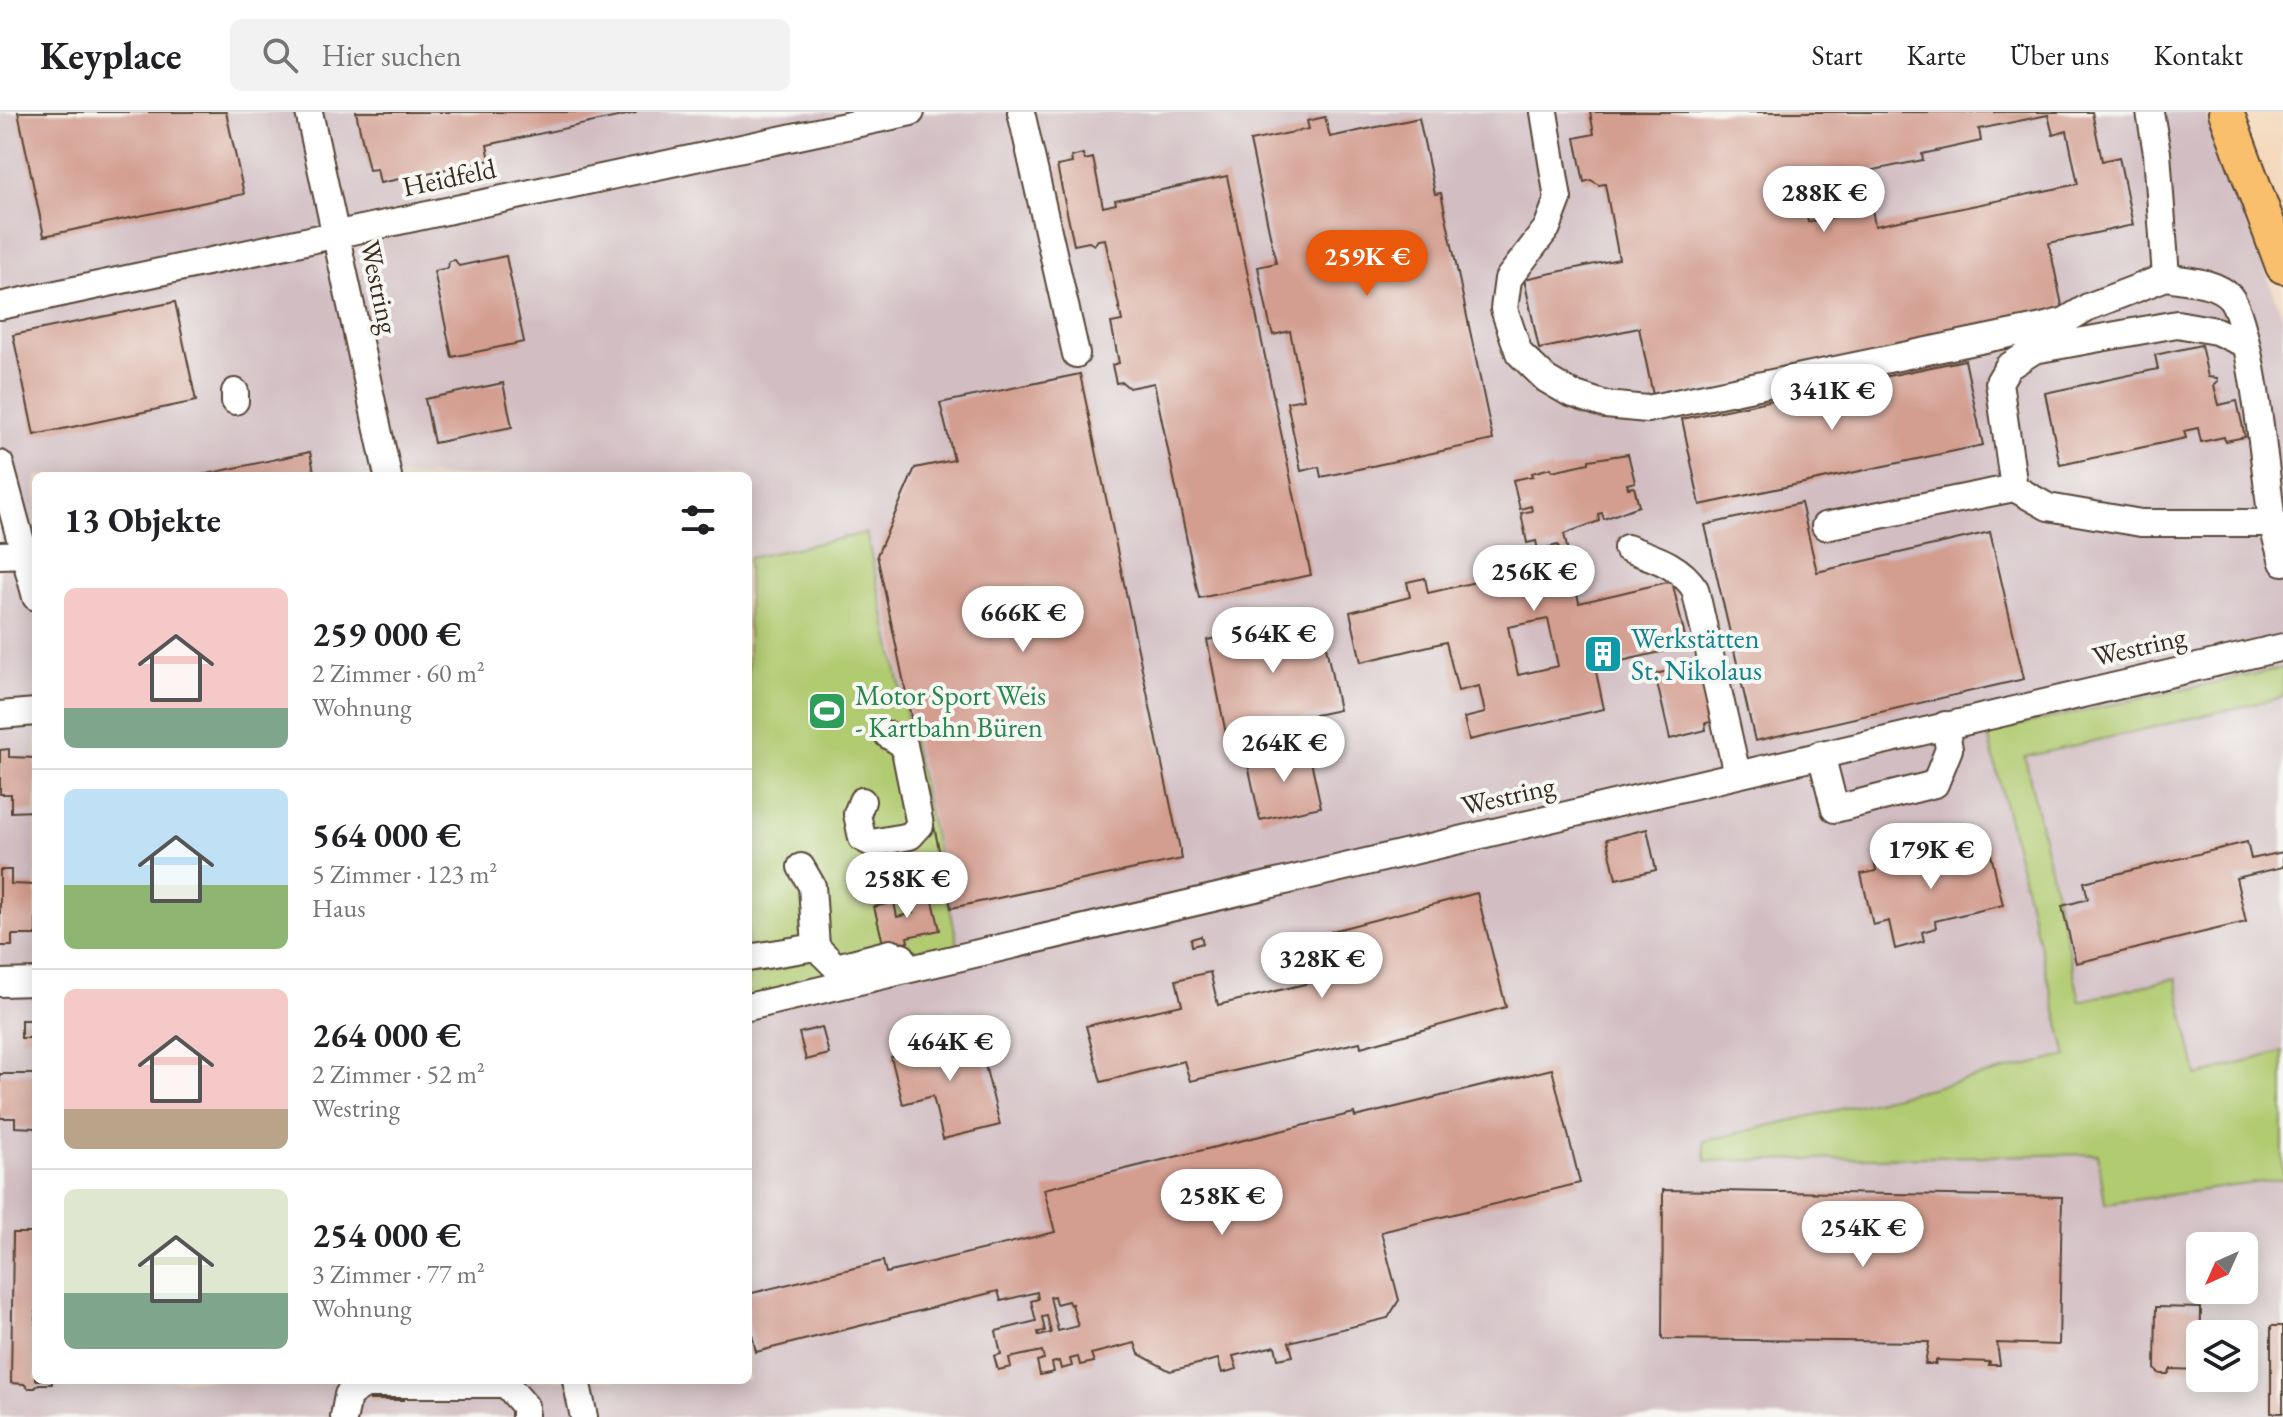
<!DOCTYPE html>
<html lang="de">
<head>
<meta charset="utf-8">
<style>
  :root { --surface:#fff; --page:#f2f2f2; --text:#202124; --muted:#757577; --line:#e0e0e0; --accent:#ea580c }
  body { margin:0; font-family:"EB Garamond",serif; background:var(--page); color:var(--text); height:100vh; display:flex; flex-direction:column; font-size:30px; white-space:nowrap }
  * { box-sizing:border-box; margin:0 }
  p { font-size:26px; color:var(--muted) }
  .icon { flex:none; width:44px; height:44px; fill:none; stroke:currentColor; stroke-width:2; stroke-linecap:round; stroke-linejoin:round }
  .map { position:relative; flex:1; overflow:hidden }
  .drawer { position:absolute; left:32px; top:360px; width:720px; height:912px; display:flex; flex-direction:column; background:var(--surface); border-radius:12px; box-shadow:0 4px 20px #0003 }
  .drawer>* { flex:none }
  .needle { width:52px; rotate:225deg }
  .buttons { position:absolute; left:2186px; top:1120px; display:grid; gap:16px }
  .buttons a { display:grid; place-items:center; width:72px; height:72px; border-radius:12px; background:var(--surface); box-shadow:0 4px 20px #0003; font-size:40px }
  .price { position:absolute; translate:-50% -68px; padding:0 18px; border-radius:28px; background:#fff; color:#222; font-size:26px; line-height:52px; filter:drop-shadow(0 2px 4px #0008) }
  .price::after { content:''; position:absolute; left:50%; top:48px; width:24px; height:18px; margin-left:-12px; background:inherit; clip-path:polygon(0 0,100% 0,50% 100%) }
  .price.current { background:var(--accent); color:#fff }
  ul { padding:0; list-style:none }
  li { display:flex; align-items:center; gap:24px; height:200px; padding:0 32px }
  li+li { border-top:2px solid var(--line) }
  li span { display:grid; place-items:center; flex:none; width:224px; height:160px; border-radius:12px; color:#555 }
  li>.icon { margin-inline-start:auto }
  span .icon { width:96px; height:96px; fill:#fffc; stroke-width:1 }
  li b { font-size:34px }
  h2 { display:flex; justify-content:space-between; align-items:center; height:96px; padding:0 32px; font-size:34px }
  header { display:flex; align-items:center; gap:48px; box-sizing:border-box; height:112px; padding:0 40px; background:var(--surface); border-bottom:2px solid var(--line) }
  header strong { font-size:38px }
  nav { display:flex; gap:44px; margin-inline-start:auto; font-size:28px }
  .search { width:560px; height:72px; background:var(--page); display:flex; align-items:center; gap:20px; box-sizing:border-box; padding:0 28px; border-radius:12px; color:var(--muted); font-size:30px }
  .map>svg:first-child { display:block }
  .industrial { fill:#d2bec2; fill-rule:evenodd }
  .green { fill:#b1cb71; stroke:#767a48; stroke-width:2 }
  .building { fill:#d39d8f; fill-rule:evenodd }
  .lines { fill:none; stroke-linecap:round; stroke-linejoin:round }
  .minor-casing { stroke:#574436; stroke-width:30 }
  .major-casing { stroke:#574436; stroke-width:38 }
  .minor { stroke:#fff; stroke-width:26 }
  .major { stroke:#f9bf6d; stroke-width:34 }
  .labels { text-anchor:middle; stroke-width:8; stroke-linejoin:round; paint-order:stroke }
  .street-label { font-size:28px; fill:#3b2a1e; stroke:#f6f6f2 }
  .culture-label { font-size:28px; fill:#0d838f; stroke:#f6f6f2; text-anchor:start }
  .leisure-label { font-size:28px; fill:#27864d; stroke:#f6f6f2; text-anchor:start }
</style>
</head>
<body>
<header>
<strong>Keyplace</strong>
<div class="search"><svg class="icon" aria-label="search" viewBox="0 0 24 24"><circle cx="10" cy="10" r="6"/><path d="M15 15l6 6"/></svg>Hier suchen</div>
<nav><a>Start</a><a>Karte</a><a>Über uns</a><a>Kontakt</a></nav>
</header>
<div class="map">
<svg width="2283" height="1305" viewBox="0 0 2283 1305">
  <rect width="100%" height="100%" fill="#f6f6f2"/>
  <filter id="ink" filterUnits="userSpaceOnUse"><feTurbulence type="fractalNoise" baseFrequency=".0125" numOctaves="2"/><feDisplacementMap in="SourceGraphic" scale="16" xChannelSelector="R" yChannelSelector="G"/><feConvolveMatrix kernelMatrix="1 2 1 2 8 2 1 2 1" color-interpolation-filters="sRGB"/></filter>
  <filter id="wash" filterUnits="userSpaceOnUse"><feTurbulence type="fractalNoise" baseFrequency=".006" numOctaves="4" result="noise"/><feDisplacementMap in="SourceGraphic" scale="32" xChannelSelector="R" yChannelSelector="G"/><feGaussianBlur stdDeviation="1.8" result="paint"/><feColorMatrix in="noise" values="0 0 0 0 0 0 0 0 0 0 0 0 0 0 0 0 0 1.4 0 .05"/><feComposite in="paint" operator="in"/></filter>
  <g filter="url(#wash)">
    <rect width="100%" height="100%" fill="#f4d9bb"/>
    <path class="industrial" d="M0 0H2205L2283 205V1305H0ZM36 364H748V1268H36ZM2200 1134H2244V1178H2200ZM2200 1222H2244V1266H2200Z"/>
    <path class="green" d="M866 421 959 837 748 885V446Z
      M2283 556V585L2025 645 2080 889 2176 866 2197 964 2283 939V1067L2105 1092 2098 1042 1706 1049 1704 1029 2067 944 1987 620Z"/>
    <g id="blocks">
      <path class="building" d="M18 0H226L244 82 44 124Z
        M356 0H636V1L487 33 490 48 380 71 377 57 369 58Z
        M1590 0H2092L2102 49 2119 45 2133 113 2049 131 2064 203 1654 288 1639 216 1539 237 1524 167 1619 147 1605 72 1599 73 1591 68 1584 70 1575 26 1594 22ZM2048 3 2053 23 2067 19 2078 72 1875 114 1872 97 1808 110 1800 73 1923 48 1922 42 1981 29 1979 17Z
        M1325 5 1330 25 1419 6 1435 82 1441 81 1493 328 1321 365 1319 355 1301 359 1287 290 1304 287 1290 219 1273 223 1269 209 1258 155 1276 151 1250 29 1309 17 1307 9Z
        M1083 42 1085 48 1093 46 1103 95 1116 92 1115 88 1227 64 1311 463 1199 486 1154 271 1129 276 1122 270 1116 271 1112 253 1119 251 1111 211 1122 209 1105 127 1098 128 1094 133 1089 130 1074 133 1057 54 1072 51 1071 45Z
        M506 144 524 230 452 245 434 159 448 156 449 149 455 148 459 154Z
        M175 190 196 289 34 323 13 223Z
        M2201 233 2208 265 2217 266 2218 269 2214 273 2219 293 2237 289 2245 325 2225 329 2224 325 2201 330 2198 316 2184 319 2186 326 2060 353 2045 281 2158 257 2155 243Z
        M1965 248 1983 333 1700 393 1682 307Z
        M1080 262 1182 747 951 796 947 778 930 781 925 756 942 752 877 443 915 356 954 348 940 291Z
        M503 271 512 315 434 331 425 287Z
        M310 340 315 364H202V363Z
        M1628 342 1635 370 1627 372 1628 376 1634 375 1639 394 1604 407 1602 401 1598 402 1599 409 1564 422 1579 491 1672 469 1687 534 1595 555 1604 597 1469 628 1464 606 1485 601 1479 574 1458 579 1446 530 1361 550 1350 500 1410 485 1407 470 1425 466 1428 481 1562 450 1558 433 1538 438 1536 429 1527 431 1521 401 1532 399 1531 394 1520 397 1513 368 1533 364 1532 361 1551 356 1552 359 1589 351V348ZM1548 507 1558 554 1518 563 1508 515Z
        M1801 391 1817 460 1990 420 2024 567 1755 629 1705 413Z
        M1320 505 1339 598 1226 622 1207 528Z
        M1691 554 1693 562 1700 560 1712 610 1705 611 1706 618 1670 627 1655 562Z
        M1308 635 1321 695 1260 708 1247 648Z
        M9 637V645L36 646V699L11 700V682H0V638Z
        M1647 717 1656 758 1616 767 1607 727Z
        M1988 730 2003 793 1935 809 1936 816 1922 820 1924 829 1895 837 1889 809 1873 813 1861 762 1876 759 1875 752 1918 741 1920 747Z
        M2247 730 2251 747 2283 740V755L2236 766 2246 810 2076 851 2062 794 2088 787 2084 770Z
        M0 758H11V772L36 773V823H12V834H0Z
        M931 781 940 818 907 825 908 830 897 833 896 828 883 831 874 795 894 790 897 805 913 801 909 786Z
        M1477 781 1506 895 1361 935 1360 930 1190 969 1184 949 1101 970 1086 914 1182 893 1176 868 1210 860 1218 893 1342 863 1332 819Z
        M1201 824 1203 831 1192 834 1191 827Z
        M21 908H36V926H21Z
        M822 915 829 942 806 948 799 921Z
        M976 917 1000 1013 943 1027 933 984 903 992 891 945 922 937 920 931Z
        M1552 957 1580 1071 1381 1120 1399 1188 1388 1206 1289 1230 1293 1244 1278 1247 1275 1234 1233 1244 1237 1257 1222 1261 1218 1247 1170 1259 1139 1242 1135 1231 1091 1242 1094 1250 1080 1253 1078 1245 1070 1247 1072 1254 1061 1257 1059 1249 1052 1251 1054 1260 1040 1263 1037 1249 1044 1247 1042 1239 1009 1246 1011 1255 998 1258 994 1244 1001 1242 996 1219 1036 1209 1031 1189 1038 1187 1037 1180 1001 1189 998 1179 756 1240 748 1206V1182L883 1149 886 1161 1055 1120 1044 1077 1354 1001 1355 1005ZM1054 1184 1056 1192 1068 1189 1070 1193 1072 1192 1078 1214 1058 1219 1050 1185ZM1047 1204 1051 1221 1039 1224 1038 1220 1045 1219 1042 1205Z
        M0 962H36V1016L15 1015V1006H0Z
        M1663 1078 2062 1085 2059 1233 1997 1231 2000 1253H1989L1990 1250 1936 1248V1252H1925L1929 1230 1662 1227Z
        M13 1121H36V1268H52V1272H39L35 1276H28L24 1272 11 1271Z
        M2156 1195 2201 1196 2200 1258 2171 1257 2168 1262H2160L2155 1257Z
        M2271 1214H2283V1301H2271Z
        M370 1276H404V1288H370Z"/>
    </g>
  </g>
  <g filter="url(#ink)">
    <use href="#blocks" fill-opacity="0" stroke="#574436" stroke-width="2"/>
    <g class="lines">
      <g class="minor-casing">
        <path id="minor" d="M309 0 388 364
          M1021 0 1076 242
          M1544 0 1558 87 1547 116 1508 167 1504 197 1519 241 1546 267 1570 281 1606 293 1647 297 2038 216 2065 209 2088 195 2166 165
          M2150 0 2157 41 2166 165C2186 169 2215 169 2230 185 2251 209 2267 371 2272 411
          M0 194 911 0
          M2245 232 2216 219 2177 212 2034 238 2008 255 1999 270 2014 376 2048 395 2141 411H2272L2283 450
          M235 280V289
          M0 352 36 485
          M1825 414 2014 376
          M1627 436C1653 446 1679 452 1695 477L1737 662
          M0 443 25 442
          M0 603 36 600
          M1821 642 1835 697 1935 672 1949 637 1945 613
          M862 689 857 702 862 726 872 731 910 724 920 713 904 633 888 623
          M801 755 812 774 816 835 836 855 890 841 902 845 905 858
          M748 846 816 835
          M0 871 36 870
          M748 895 2283 535
          M576 1268 584 1305
          M344 1305 348 1283 365 1272H506L525 1294V1305"/>
      </g>
      <g class="major-casing">
        <path id="major" d="M2226 0 2283 154"/>
      </g>
      <use href="#minor" class="minor"/>
      <use href="#major" class="major"/>
    </g>
  </g>
  <defs>
    <g id="building-square" transform="scale(2)"><rect x="-9" y="-9" width="18" height="18" rx="4" fill="#0f9aa8" stroke="#f6f6f2"/><path d="M-4-6H4V6H1V3H-1V6H-4ZM-2.5-4.3h1.7v1.8h-1.7ZM.8-4.3h1.7v1.8H.8ZM-2.5-1h1.7V.8h-1.7ZM.8-1h1.7V.8H.8Z" fill="#fff"/></g>
    <g id="stadium-square" transform="scale(2)"><rect x="-9" y="-9" width="18" height="18" rx="4" fill="#2e9e5b" stroke="#f6f6f2"/><path d="M0-5a6.5 5 0 1 0 0 10a6.5 5 0 1 0 0-10ZM-3.5-1.8h7v3.6h-7Z" fill="#fff"/></g>
  </defs>
  <g fill-rule="evenodd">
    <use href="#building-square" x="1603" y="542"/>
    <use href="#stadium-square" x="827" y="599"/>
  </g>
  <g class="labels">
    <g class="street-label">
      <text transform="translate(449 65) rotate(-12)" y="10">Heidfeld</text>
      <text transform="translate(380 175) rotate(78)" y="10">Westring</text>
      <text transform="translate(2139 534) rotate(-13)" y="10">Westring</text>
      <text transform="translate(1508 683) rotate(-13)" y="10">Westring</text>
    </g>
    <g class="culture-label">
      <text x="1631" y="536">Werkstätten<tspan x="1631" dy="32">St. Nikolaus</tspan></text>
    </g>
    <g class="leisure-label">
      <text x="855" y="593">Motor Sport Weis<tspan x="855" dy="32">- Kartbahn Büren</tspan></text>
    </g>
  </g>
</svg>
<div class="buttons">
<a><svg class="needle" viewBox="-14 -14 28 28"><path d="M0-13l5 13h-10z" fill="#e53935"/><path d="M0 13l5-13h-10z" fill="#757577"/></svg></a>
<a><svg class="icon" aria-label="layers" viewBox="0 0 24 24"><path d="M12 4l9 5-9 5-9-5zM3 14l9 5 9-5"/></svg></a>
</div>
<b class="price" style="left:1824px;top:122px">288K €</b>
<b class="price current" style="left:1367px;top:186px">259K €</b>
<b class="price" style="left:1832px;top:320px">341K €</b>
<b class="price" style="left:1534px;top:501px">256K €</b>
<b class="price" style="left:1023px;top:542px">666K €</b>
<b class="price" style="left:1273px;top:563px">564K €</b>
<b class="price" style="left:1284px;top:672px">264K €</b>
<b class="price" style="left:1931px;top:779px">179K €</b>
<b class="price" style="left:907px;top:808px">258K €</b>
<b class="price" style="left:1322px;top:888px">328K €</b>
<b class="price" style="left:950px;top:971px">464K €</b>
<b class="price" style="left:1222px;top:1125px">258K €</b>
<b class="price" style="left:1863px;top:1157px">254K €</b>
<section class="drawer">
<h2>13 Objekte<svg class="icon" aria-label="filters" viewBox="0 0 24 24"><path d="M4 7h16M4 17h16"/><circle cx="9" cy="7" r="2"/><circle cx="15" cy="17" r="2"/></svg></h2>
<ul>
<li><span style="background:linear-gradient(#f6c9c9 75%,#7fa58c 0)"><svg class="icon" aria-label="home" viewBox="0 0 24 24"><path d="M3 11l9-7 9 7M6 9v11h12V9"/></svg></span><div><b>259 000 €</b><p>2 Zimmer · 60 m²</p><p>Wohnung</p></div></li>
<li><span style="background:linear-gradient(#bfe0f5 60%,#8fb573 0)"><svg class="icon" aria-label="home" viewBox="0 0 24 24"><path d="M3 11l9-7 9 7M6 9v11h12V9"/></svg></span><div><b>564 000 €</b><p>5 Zimmer · 123 m²</p><p>Haus</p></div></li>
<li><span style="background:linear-gradient(#f6c9c9 75%,#b9a48a 0)"><svg class="icon" aria-label="home" viewBox="0 0 24 24"><path d="M3 11l9-7 9 7M6 9v11h12V9"/></svg></span><div><b>264 000 €</b><p>2 Zimmer · 52 m²</p><p>Westring</p></div></li>
<li><span style="background:linear-gradient(#dfe7d0 65%,#7fa58c 0)"><svg class="icon" aria-label="home" viewBox="0 0 24 24"><path d="M3 11l9-7 9 7M6 9v11h12V9"/></svg></span><div><b>254 000 €</b><p>3 Zimmer · 77 m²</p><p>Wohnung</p></div></li>
</ul>
</section>
</div>
</body>
</html>
